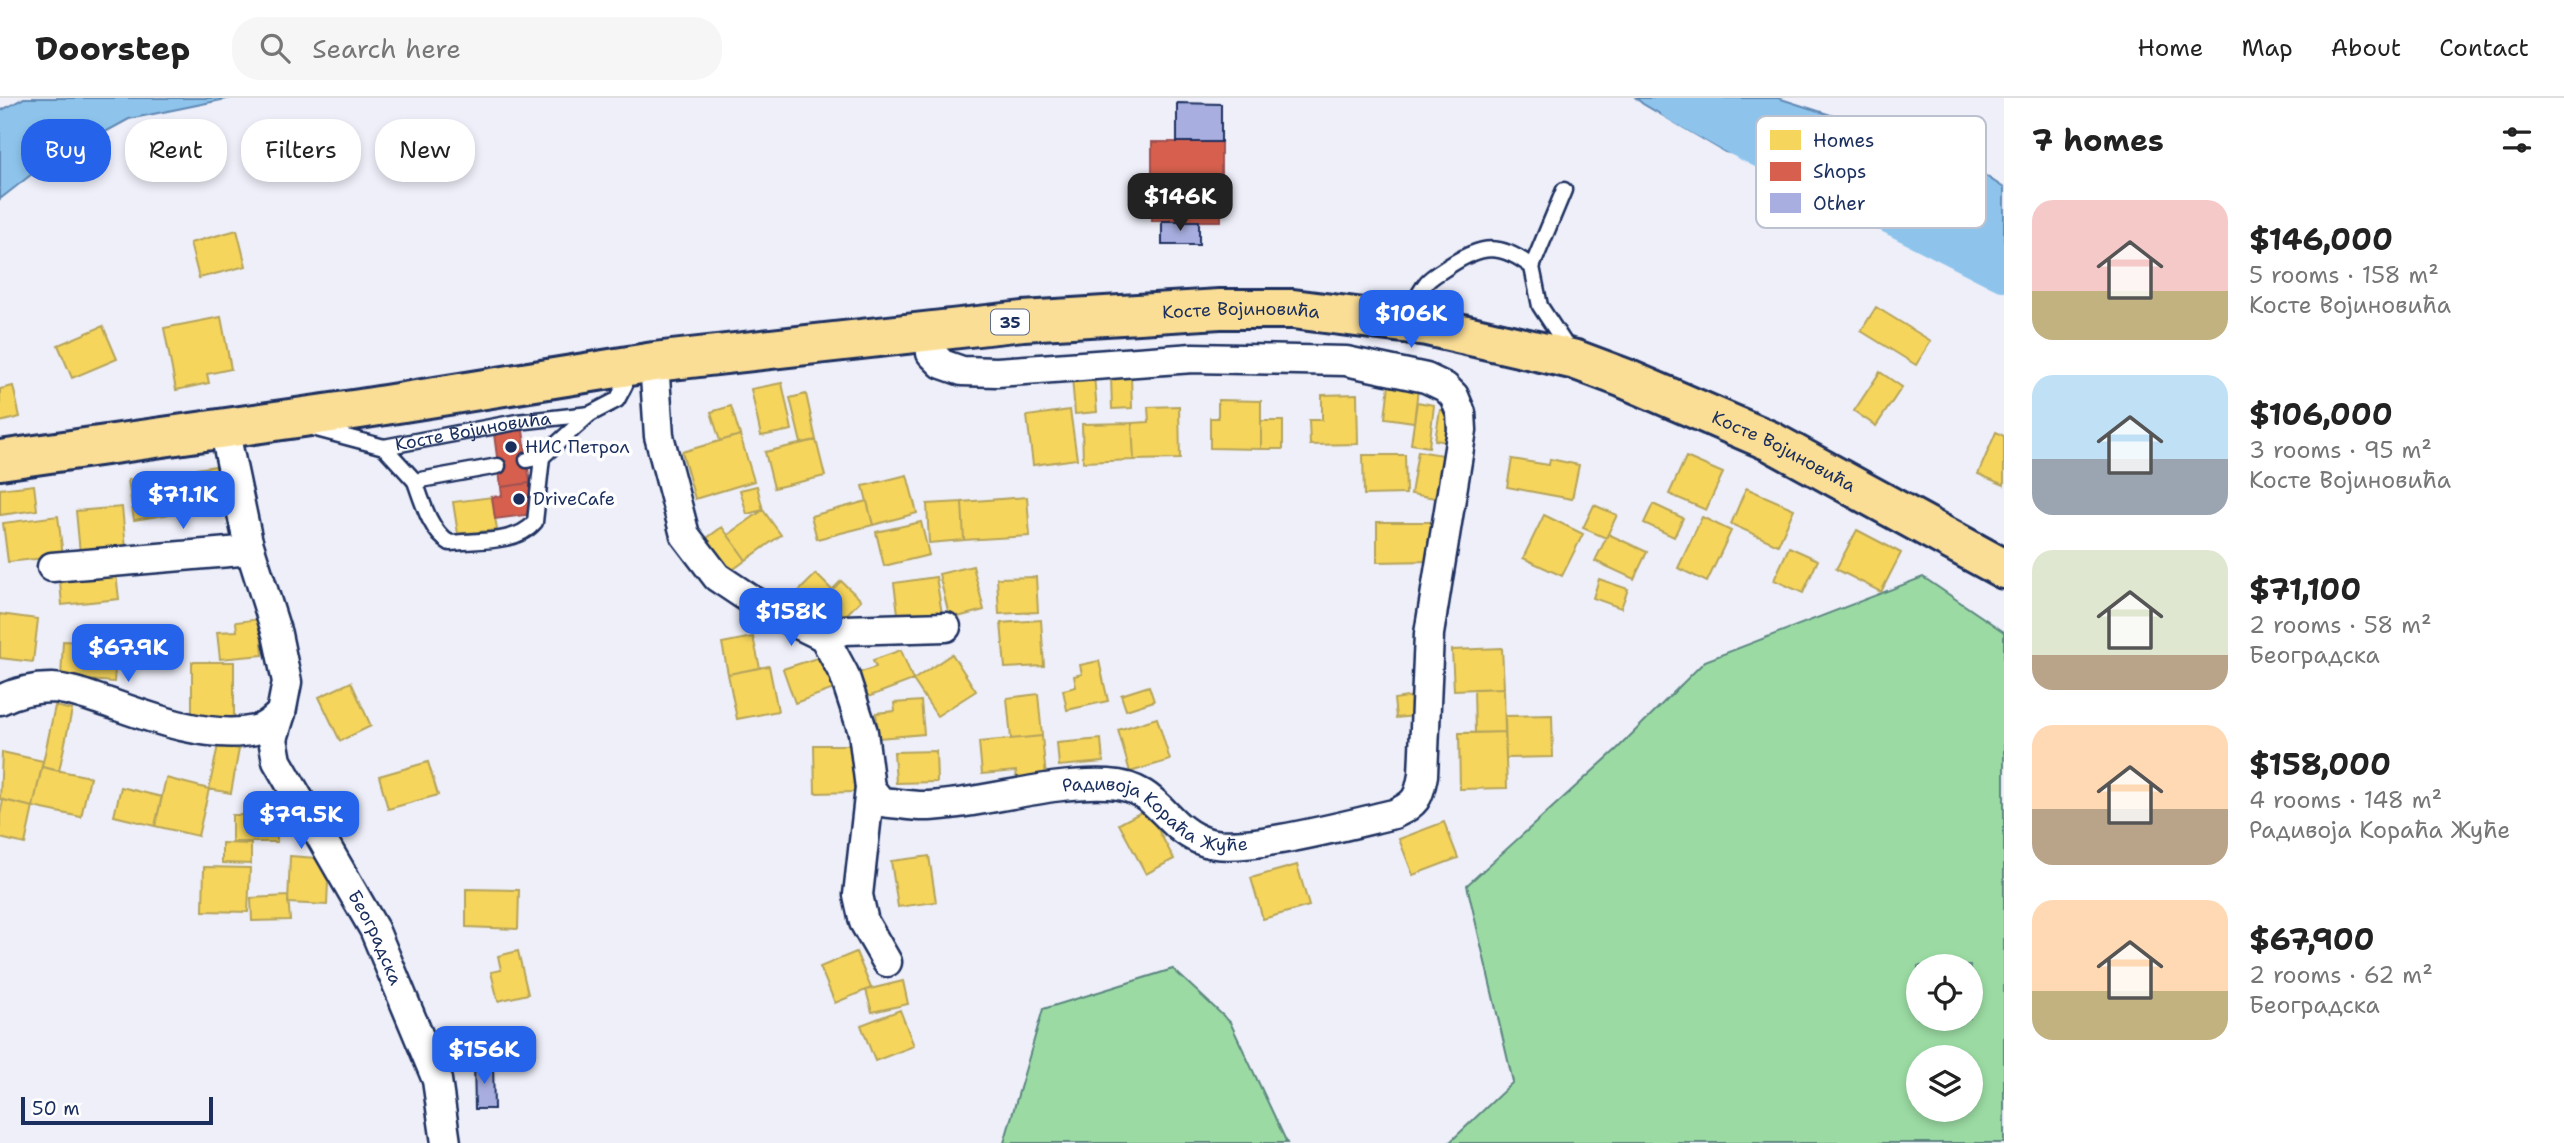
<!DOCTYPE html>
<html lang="en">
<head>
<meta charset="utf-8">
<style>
  :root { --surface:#fff; --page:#f6f6f6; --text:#222; --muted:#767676; --line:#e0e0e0; --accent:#2563eb }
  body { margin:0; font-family:"Shantell Sans",sans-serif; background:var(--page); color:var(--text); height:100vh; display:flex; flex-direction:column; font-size:26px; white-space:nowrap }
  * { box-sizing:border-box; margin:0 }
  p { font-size:23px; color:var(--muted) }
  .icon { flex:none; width:38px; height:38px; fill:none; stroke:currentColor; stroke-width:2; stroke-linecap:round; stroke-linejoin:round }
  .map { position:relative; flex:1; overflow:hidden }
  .sheet { display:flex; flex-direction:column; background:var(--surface); width:560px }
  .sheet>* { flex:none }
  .top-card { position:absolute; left:21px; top:21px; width:665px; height:63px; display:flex; gap:14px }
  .controls { position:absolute; left:1906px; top:856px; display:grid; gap:14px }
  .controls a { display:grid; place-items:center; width:77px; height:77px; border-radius:50%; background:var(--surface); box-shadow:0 4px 10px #0003; font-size:35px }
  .scale { position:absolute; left:21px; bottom:18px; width:192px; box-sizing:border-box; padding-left:7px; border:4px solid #1b2f5e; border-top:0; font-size:19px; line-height:24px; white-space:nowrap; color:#1b2f5e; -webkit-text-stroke:5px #fff; paint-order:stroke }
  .price { position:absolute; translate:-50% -60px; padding:0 16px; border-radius:14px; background:var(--accent); color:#fff; font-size:23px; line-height:46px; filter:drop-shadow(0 2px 4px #0008) }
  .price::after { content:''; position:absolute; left:50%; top:42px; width:21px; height:16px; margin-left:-10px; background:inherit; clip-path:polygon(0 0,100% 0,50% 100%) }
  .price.active { background:#222; color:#fff }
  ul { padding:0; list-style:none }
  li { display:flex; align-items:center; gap:21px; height:175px; padding:0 28px }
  li span { display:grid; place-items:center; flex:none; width:196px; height:140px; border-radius:21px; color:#555 }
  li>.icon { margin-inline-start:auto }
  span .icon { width:84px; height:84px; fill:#fffc; stroke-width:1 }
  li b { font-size:30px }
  h2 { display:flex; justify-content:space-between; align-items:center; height:84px; padding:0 28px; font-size:30px }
  .pill { padding:0 24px; border-radius:28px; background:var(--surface); box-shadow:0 4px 10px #0003; font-size:24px; line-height:63px }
  .pill.active { background:var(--accent); color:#fff }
  header { display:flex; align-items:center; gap:42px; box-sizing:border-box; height:98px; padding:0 35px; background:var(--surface); border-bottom:2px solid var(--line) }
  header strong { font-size:33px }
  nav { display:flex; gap:38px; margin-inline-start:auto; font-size:24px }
  .search { width:490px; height:63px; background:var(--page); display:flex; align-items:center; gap:18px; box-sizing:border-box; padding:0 24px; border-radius:28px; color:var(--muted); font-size:26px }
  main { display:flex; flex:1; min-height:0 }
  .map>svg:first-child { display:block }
  .green { fill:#9bdba3; stroke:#5b8580; stroke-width:2; fill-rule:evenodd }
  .water { fill:#8ec4ec; stroke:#6088b3; stroke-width:2 }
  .homes { fill:#f6d55c; stroke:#b4a35d; stroke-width:2 }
  .shops { fill:#d6604d; stroke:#9e5152; stroke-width:2 }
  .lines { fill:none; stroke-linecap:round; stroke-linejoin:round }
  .river { stroke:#8ec4ec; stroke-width:46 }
  .building { fill:#a8afe0; stroke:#1b2f5e; stroke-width:2 }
  .lane-casing { stroke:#1b2f5e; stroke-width:19 }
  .street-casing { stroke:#1b2f5e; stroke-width:33 }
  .primary-casing { stroke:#1b2f5e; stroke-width:44 }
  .lane { stroke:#fff; stroke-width:14 }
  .street { stroke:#fff; stroke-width:28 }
  .primary { stroke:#fbde96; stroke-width:38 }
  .poi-dot { fill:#1b2f5e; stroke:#fff; stroke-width:2.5 }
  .labels { text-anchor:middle; stroke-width:7; stroke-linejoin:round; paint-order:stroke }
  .shield { fill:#fff; stroke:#5f6d8e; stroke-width:2 }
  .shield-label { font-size:16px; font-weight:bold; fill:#1b2f5e }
  .street-label { font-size:18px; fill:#1b2f5e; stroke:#fff }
  .poi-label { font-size:18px; fill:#1b2f5e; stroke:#fff; text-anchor:start }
  .key { fill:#fff; stroke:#bbc1cf; stroke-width:2 }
  .key-label { font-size:19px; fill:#1b2f5e }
</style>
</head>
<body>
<header>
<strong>Doorstep</strong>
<div class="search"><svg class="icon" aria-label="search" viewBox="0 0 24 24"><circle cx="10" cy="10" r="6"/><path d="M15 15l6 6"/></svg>Search here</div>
<nav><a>Home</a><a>Map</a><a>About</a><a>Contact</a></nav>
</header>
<main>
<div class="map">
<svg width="2004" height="1045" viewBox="0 0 2004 1045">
  <rect width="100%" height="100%" fill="#eeeff9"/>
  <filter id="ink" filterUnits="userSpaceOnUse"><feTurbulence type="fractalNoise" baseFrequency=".0143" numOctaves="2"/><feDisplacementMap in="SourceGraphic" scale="14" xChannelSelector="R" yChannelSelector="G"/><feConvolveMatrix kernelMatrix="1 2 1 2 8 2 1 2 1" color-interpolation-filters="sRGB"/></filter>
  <g filter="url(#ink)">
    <path class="green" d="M1923 479 2004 534V1045H1449L1513 984 1467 787 1617 651 1705 563ZM1918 868H1970V920H1918ZM1918 959H1970V1012H1918Z
      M1173 871 1230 924 1287 1045H1004L1043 911Z"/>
    <path class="water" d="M24 0H231L129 21 41 69 0 101V13Z
      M1636 0H1778L1921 46 1975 71 2004 90V188L1941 124 1871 87 1725 54 1643 6Z"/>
    <path class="homes" d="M237 132 246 168 199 180 190 145Z
      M1876 209 1931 243 1916 267 1861 233Z
      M221 219 231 271 207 276 209 285 176 292 164 230Z
      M103 228 117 261 72 280 58 247Z
      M1880 274 1902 289 1876 328 1854 313Z
      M1094 277 1097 314 1075 316 1072 279Z
      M1131 277 1132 310 1112 311 1111 278Z
      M1390 278 1419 282 1414 324 1385 320Z
      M782 285 792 332 761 338 751 291Z
      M13 288 20 319 0 324V291Z
      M806 296 816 342 801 345 790 300Z
      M1357 296 1358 346 1310 347 1309 322H1322V297Z
      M1218 302 1261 303V351L1210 350V320H1218Z
      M1417 304 1434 307 1429 349 1411 346Z
      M731 308 740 337 720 343 711 314Z
      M1179 308 1180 361 1134 362 1132 325 1149 324 1148 309Z
      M1070 312 1077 361 1033 367 1027 318Z
      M1440 312 1459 315 1454 345 1435 342Z
      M1261 323H1283V351H1261Z
      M1132 325 1134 362 1083 364 1082 326Z
      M1996 334 2004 338V387L1978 376Z
      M740 337 754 383 695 401 682 354Z
      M816 342 825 378 774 390 765 354Z
      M1418 353 1455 359 1448 402 1411 396Z
      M1363 357H1405L1406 396 1364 397Z
      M1686 359 1723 375 1706 412 1669 396Z
      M1512 361 1549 367 1550 361 1579 367 1572 401 1507 389Z
      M216 368 223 407 134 422 128 382Z
      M907 377 917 415 873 427 863 388Z
      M34 387 37 412 0 417V391Z
      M757 388 763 412 747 416 740 392Z
      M1746 390 1794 411 1778 447 1731 426Z
      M492 399 497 432 458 436 453 404Z
      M1027 399 1030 438 964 442 962 404Z
      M867 403 873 427 817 441 811 418Z
      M962 404 964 442 929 445 927 406Z
      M1653 406 1683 420 1674 439 1644 425Z
      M1594 407 1617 417 1606 440 1583 430Z
      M122 409 126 450 80 455 76 413Z
      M763 412 781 437 746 462 728 437Z
      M1544 417 1583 436 1562 478 1523 460Z
      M58 418 63 458 8 464 3 425Z
      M1702 419 1731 433 1707 484 1678 470Z
      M921 424 929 457 884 468 876 434Z
      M1377 424H1438L1433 463 1377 464Z
      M722 429 746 462 731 473 707 440Z
      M1857 432 1901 455 1881 494 1836 471Z
      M1608 436 1647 454 1634 481 1595 463Z
      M1789 449 1818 462 1803 495 1774 482Z
      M115 467 119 501 62 507 59 473Z
      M973 468 984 512 950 521 939 476Z
      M816 476 832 492 841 483 861 502 832 531 796 496Z
      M936 479 942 516 899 523 894 485Z
      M1036 479 1038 514 999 516 997 480Z
      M1599 481 1628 491 1621 510 1593 500Z
      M0 516 38 521 33 564 0 560Z
      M260 521 263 557 220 561 217 534 237 533 236 524Z
      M1041 522 1044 568 1005 570 1001 525Z
      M753 539 760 570 728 576 722 545Z
      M63 543 117 546 114 584 61 580Z
      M1502 550 1504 590 1454 592 1452 552Z
      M901 552 913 582 868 599 858 575 876 569 873 562Z
      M952 556 976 593 937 618 913 582Z
      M823 558 834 591 795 605 783 571Z
      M1099 563 1108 603 1067 612 1063 592 1076 589 1074 578 1082 576 1080 567Z
      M192 564H234V621H192Z
      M769 568 778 613 737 621 728 576Z
      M351 584 371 628 340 643 319 599Z
      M1149 588 1154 603 1126 612 1121 597Z
      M1504 590 1505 634 1475 635 1474 591Z
      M1038 596 1042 638 1011 641 1007 600Z
      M1421 597 1424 617 1396 620 1394 601Z
      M921 603 924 636 879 640 876 615 895 613 894 605Z
      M55 608 72 612 59 673 42 669Z
      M1552 617 1553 659 1506 660 1505 618Z
      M1157 620 1170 662 1130 674 1118 632Z
      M1505 634 1507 690 1460 691 1459 635Z
      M1042 638 1046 679 1017 681 1016 673 982 676 979 644Z
      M1101 641 1103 664 1059 668 1057 645Z
      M218 647 239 651 231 695 209 691Z
      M814 647H854L855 694 815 695Z
      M936 653 937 684 896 685 894 654Z
      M2 654 43 663 33 709 0 701Z
      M428 664 438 697 388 711 379 678Z
      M42 669 90 679 81 719 33 709Z
      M166 680 209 691 198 738 155 728Z
      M121 689 162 699 155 728 114 718Z
      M3 702 33 709 25 746 0 740V717Z
      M248 706H277V744H232V717H248Z
      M1147 711 1174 761 1146 776 1119 726Z
      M1444 724 1458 760 1413 777 1399 741Z
      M222 745 251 746V766L222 765Z
      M290 758 329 761 327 807 288 805Z
      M929 758 936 804 898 809 891 763Z
      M1297 767 1309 808 1263 821 1251 780Z
      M204 769 250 770 248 814 203 813Z
      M466 791 519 792 518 831 466 829Z
      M288 798 290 822 252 823 251 800Z
      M518 853 528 896 498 903 491 874 501 872 498 858Z
      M856 854 871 890 835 905 820 869Z
      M903 883 908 906 872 914 866 892Z
      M900 912 914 948 875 963 861 927Z"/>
    <path class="shops" d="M1152 44H1221V123H1152Z
      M523 332 530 385 501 389 494 336Z
      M530 385 534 416 495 421 492 399 502 398 501 389Z"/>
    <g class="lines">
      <path class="river" d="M1677 0 1735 33 2004 170"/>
    </g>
    <path class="building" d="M1177 5 1221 6V44H1177Z
      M1162 123H1199V147H1162Z
      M474 964H493L494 1011H475Z"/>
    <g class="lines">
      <g class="lane-casing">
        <g id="lane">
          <path d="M1532 169 1564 92"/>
          <path d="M1405 222C1412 210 1418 195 1427 184 1432 178 1442 173 1449 168 1481 147 1500 144 1532 169L1540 208 1569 252"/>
          <path id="s1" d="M309 329 384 349 517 324 590 316 617 302 625 287 627 270"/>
          <path d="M384 349 415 383 498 368"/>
          <path d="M527 362 542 359 590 316"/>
          <path d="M415 383C422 403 431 435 450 445 477 442 517 446 535 424L542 359"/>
        </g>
      </g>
      <g class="street-casing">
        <g id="street">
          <path d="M654 264 659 338 685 437 717 479 759 507 824 539 844 576 863 634 870 690 858 797 864 824 887 864"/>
          <path id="s2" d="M248 444 277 536 287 584 281 615 273 641 277 663 374 831 437 982 446 1045"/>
          <path d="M52 469 241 453 247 450 248 444 224 330"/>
          <path d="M824 539 844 532 946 529"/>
          <path d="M0 602C16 594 34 590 52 590 71 591 90 599 109 605 151 620 210 642 255 632 266 630 273 622 281 615"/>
          <path id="s3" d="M870 690 881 704C897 705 913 709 929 708 989 705 1048 683 1109 686 1161 689 1163 730 1206 744 1241 756 1354 725 1394 716 1416 706 1419 700 1423 677L1429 536 1462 332 1461 315 1454 298 1445 289 1426 280 1346 263 1193 260 997 274 962 273 942 266 931 255 929 234"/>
        </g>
      </g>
      <g class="primary-casing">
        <g id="primary">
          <path id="s4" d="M0 362 360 311 654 264 1023 223 1220 211H1293L1427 228 1576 262 1624 280 1770 343 2004 471"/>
        </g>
      </g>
      <use href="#lane" class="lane"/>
      <use href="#street" class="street"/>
      <use href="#primary" class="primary"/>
    </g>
  </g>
  <g class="poi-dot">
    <circle cx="511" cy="349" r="7"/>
    <circle cx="519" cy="401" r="7"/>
  </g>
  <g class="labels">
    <rect class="shield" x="991" y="211.5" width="38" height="25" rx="5"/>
    <g class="shield-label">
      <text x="1010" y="230">35</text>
    </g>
    <g class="street-label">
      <text dy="6" stroke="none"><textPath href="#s4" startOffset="1251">Косте Војиновића</textPath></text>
      <text dy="6" stroke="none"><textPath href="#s1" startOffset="168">Косте Војиновића</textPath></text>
      <text dy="6" stroke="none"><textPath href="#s4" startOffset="1818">Косте Војиновића</textPath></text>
      <text dy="6" stroke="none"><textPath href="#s3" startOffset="303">Радивоја Кораћа Жуће</textPath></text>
      <text dy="6" stroke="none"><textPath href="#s2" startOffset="429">Београдска</textPath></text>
    </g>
    <g class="poi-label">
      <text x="525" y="355">НИС Петрол</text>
      <text x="533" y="407">DriveCafe</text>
    </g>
  </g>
  <rect x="1756" y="18" width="230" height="112" rx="10" class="key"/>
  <rect x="1770" y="32" width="31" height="20" fill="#f6d55c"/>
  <rect x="1770" y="64" width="31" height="19" fill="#d6604d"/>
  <rect x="1770" y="95" width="31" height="20" fill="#a8afe0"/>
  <g class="key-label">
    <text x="1813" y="49">Homes</text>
    <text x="1813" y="80">Shops</text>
    <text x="1813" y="112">Other</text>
  </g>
</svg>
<div class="controls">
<a><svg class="icon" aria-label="locate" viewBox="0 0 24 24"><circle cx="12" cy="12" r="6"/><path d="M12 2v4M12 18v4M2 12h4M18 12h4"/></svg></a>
<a><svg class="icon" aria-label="layers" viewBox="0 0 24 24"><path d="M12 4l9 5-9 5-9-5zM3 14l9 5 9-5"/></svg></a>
</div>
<div class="scale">50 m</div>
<b class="price active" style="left:1180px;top:135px">$146K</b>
<b class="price" style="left:1411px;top:252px">$106K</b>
<b class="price" style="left:183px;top:433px">$71.1K</b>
<b class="price" style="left:791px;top:550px">$158K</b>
<b class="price" style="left:128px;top:586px">$67.9K</b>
<b class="price" style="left:301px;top:753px">$79.5K</b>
<b class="price" style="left:484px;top:988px">$156K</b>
<div class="top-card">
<a class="pill active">Buy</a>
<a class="pill">Rent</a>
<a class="pill">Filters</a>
<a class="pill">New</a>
</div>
</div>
<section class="sheet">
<h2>7 homes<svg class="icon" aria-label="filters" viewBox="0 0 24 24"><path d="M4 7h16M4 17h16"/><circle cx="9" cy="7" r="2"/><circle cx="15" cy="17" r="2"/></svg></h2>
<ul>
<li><span style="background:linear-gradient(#f6c9c9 65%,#c2b280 0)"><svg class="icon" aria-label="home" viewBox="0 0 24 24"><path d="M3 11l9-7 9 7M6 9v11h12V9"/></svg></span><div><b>$146,000</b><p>5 rooms · 158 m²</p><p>Косте Војиновића</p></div></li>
<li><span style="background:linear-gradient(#bfe0f5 60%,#9aa5b1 0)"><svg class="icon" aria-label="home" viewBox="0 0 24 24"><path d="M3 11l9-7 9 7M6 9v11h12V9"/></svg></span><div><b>$106,000</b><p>3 rooms · 95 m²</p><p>Косте Војиновића</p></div></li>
<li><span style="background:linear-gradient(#dfe7d0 75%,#b9a48a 0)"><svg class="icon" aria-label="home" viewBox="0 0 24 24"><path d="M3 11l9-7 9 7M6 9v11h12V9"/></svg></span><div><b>$71,100</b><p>2 rooms · 58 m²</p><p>Београдска</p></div></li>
<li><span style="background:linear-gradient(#ffd9b3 60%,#b9a48a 0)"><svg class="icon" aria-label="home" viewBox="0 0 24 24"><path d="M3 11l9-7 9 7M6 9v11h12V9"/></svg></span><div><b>$158,000</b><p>4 rooms · 148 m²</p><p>Радивоја Кораћа Жуће</p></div></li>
<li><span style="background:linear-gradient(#ffd9b3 65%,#c2b280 0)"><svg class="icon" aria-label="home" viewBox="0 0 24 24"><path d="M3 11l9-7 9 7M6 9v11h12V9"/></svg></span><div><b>$67,900</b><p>2 rooms · 62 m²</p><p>Београдска</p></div></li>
</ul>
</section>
</main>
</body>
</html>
